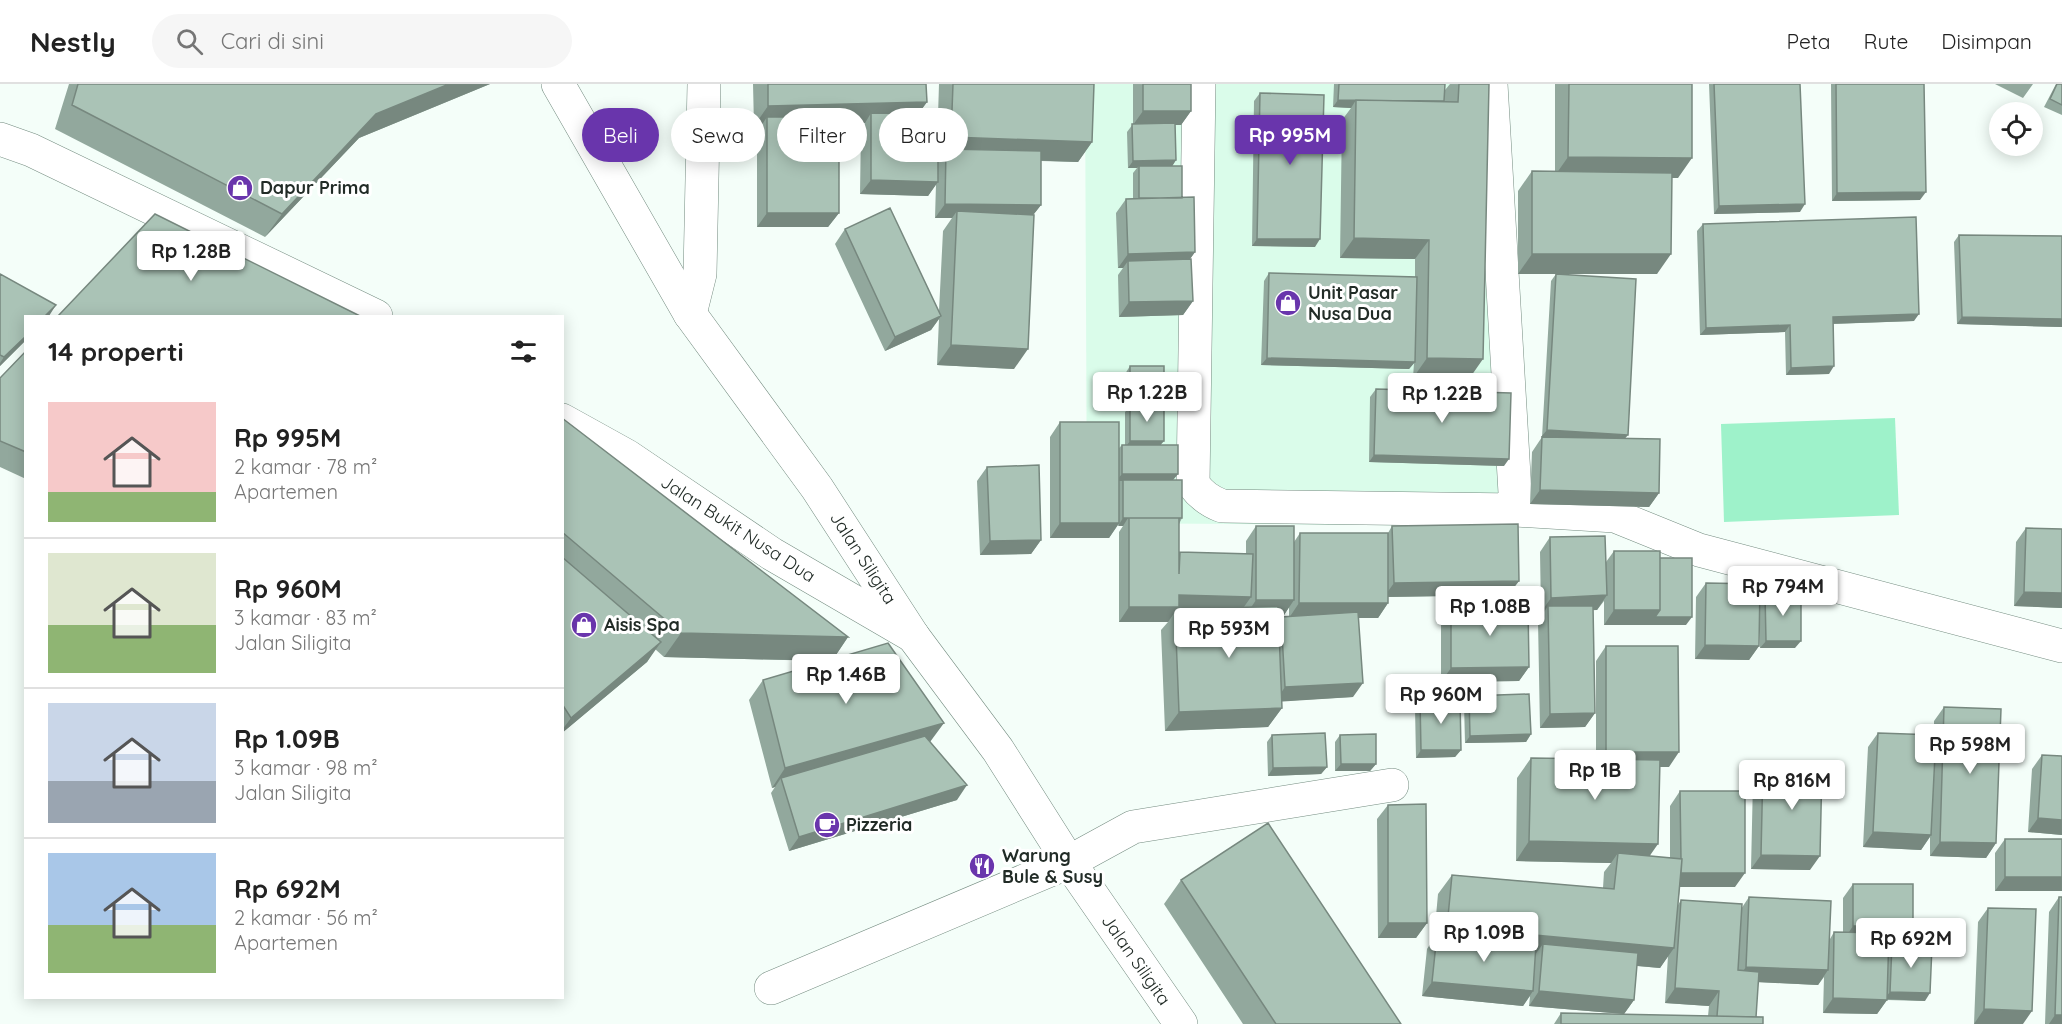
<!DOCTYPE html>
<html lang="id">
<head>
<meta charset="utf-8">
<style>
  :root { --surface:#fff; --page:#f6f6f6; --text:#222; --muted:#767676; --line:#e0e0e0; --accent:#6935ac }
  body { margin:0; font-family:Quicksand,sans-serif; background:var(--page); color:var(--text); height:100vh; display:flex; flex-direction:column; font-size:22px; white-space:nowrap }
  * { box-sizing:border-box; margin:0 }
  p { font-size:20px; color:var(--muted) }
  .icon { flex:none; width:33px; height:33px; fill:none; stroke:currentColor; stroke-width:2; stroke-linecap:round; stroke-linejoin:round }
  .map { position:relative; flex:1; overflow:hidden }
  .drawer { position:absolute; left:24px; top:231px; width:540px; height:684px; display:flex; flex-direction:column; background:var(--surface); border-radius:0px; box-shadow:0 3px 15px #0003 }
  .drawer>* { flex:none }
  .banner { position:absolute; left:582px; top:24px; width:570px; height:54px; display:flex; gap:12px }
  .buttons { position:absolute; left:1989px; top:18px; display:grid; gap:12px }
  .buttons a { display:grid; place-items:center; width:54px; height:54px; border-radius:50%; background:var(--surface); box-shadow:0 3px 15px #0003; font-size:30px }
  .price { position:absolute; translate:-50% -51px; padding:0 14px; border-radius:6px; background:#fff; color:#222; font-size:20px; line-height:39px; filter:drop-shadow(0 2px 3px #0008) }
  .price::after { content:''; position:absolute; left:50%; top:36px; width:18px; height:14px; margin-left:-9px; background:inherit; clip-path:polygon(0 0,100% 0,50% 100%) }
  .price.on { background:var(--accent); color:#fff }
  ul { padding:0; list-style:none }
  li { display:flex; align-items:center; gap:18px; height:150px; padding:0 24px }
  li+li { border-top:2px solid var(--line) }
  li span { display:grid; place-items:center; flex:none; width:168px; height:120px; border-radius:0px; color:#555 }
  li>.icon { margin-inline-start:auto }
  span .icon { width:72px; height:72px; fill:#fffc; stroke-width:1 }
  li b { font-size:26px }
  h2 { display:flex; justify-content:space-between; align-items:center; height:72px; padding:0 24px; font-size:26px }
  .tag { padding:0 21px; border-radius:27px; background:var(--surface); box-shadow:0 3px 15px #0003; font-size:21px; line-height:54px }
  .tag.on { background:var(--accent); color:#fff }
  header { display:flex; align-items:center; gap:36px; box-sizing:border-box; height:84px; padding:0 30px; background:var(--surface); border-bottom:2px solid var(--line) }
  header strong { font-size:28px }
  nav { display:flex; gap:33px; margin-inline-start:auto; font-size:21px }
  .search { width:420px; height:54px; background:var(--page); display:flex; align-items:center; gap:15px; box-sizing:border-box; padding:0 21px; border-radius:33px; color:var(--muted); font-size:22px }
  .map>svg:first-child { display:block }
  .built { fill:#dafcea }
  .green { fill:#9ef2ca }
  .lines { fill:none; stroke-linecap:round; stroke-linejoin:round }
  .street-casing { stroke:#748c80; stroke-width:34 }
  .secondary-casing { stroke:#748c80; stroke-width:34 }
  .street { stroke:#fff; stroke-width:33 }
  .secondary { stroke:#fff; stroke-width:33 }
  .wall { fill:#92a89d; fill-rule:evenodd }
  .shaded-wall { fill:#77887f }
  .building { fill:#aac3b6; stroke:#77887f; stroke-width:1.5 }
  .labels { text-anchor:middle; stroke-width:6; stroke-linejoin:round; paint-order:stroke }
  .poi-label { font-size:18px; font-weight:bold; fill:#222c27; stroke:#fff; text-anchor:start }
  .street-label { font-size:18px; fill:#222c27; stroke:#fff }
</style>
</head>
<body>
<header>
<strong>Nestly</strong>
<div class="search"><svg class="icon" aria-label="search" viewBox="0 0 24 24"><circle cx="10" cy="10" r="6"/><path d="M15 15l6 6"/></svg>Cari di sini</div>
<nav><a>Peta</a><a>Rute</a><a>Disimpan</a></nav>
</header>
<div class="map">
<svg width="2062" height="940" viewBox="0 0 2062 940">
  <rect width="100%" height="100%" fill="#f4fef9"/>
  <path class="built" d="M1085 0H1482L1501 442 1087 439Z"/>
  <path class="green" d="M1895 334 1899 431 1724 438 1721 340Z"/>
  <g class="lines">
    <g class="street-casing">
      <path id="street" d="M1199 0 1193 400C1201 411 1209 417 1222 422L1516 426 1615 432 1699 466 2062 562
        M1491 0 1516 426
        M0 55 31 66 376 232
        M690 230 700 190 704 0
        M562 336 627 372 772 470 913 552
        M771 904 1069 778 1133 743 1392 701"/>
    </g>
    <g class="secondary-casing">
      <path id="secondary" d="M558 0 690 230 817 404 913 552 998 666 1069 778 1181 940"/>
    </g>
    <use href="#street" class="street"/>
    <use href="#secondary" class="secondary"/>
  </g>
  <path class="wall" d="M69 0H490L359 54 265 153 55 45Z
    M753 0H926L927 18 918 30 938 32 939 0H1094L1092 58 1078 78 1041 77V121L1033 131 1014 285 937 281 939 235 931 246 885 267 835 160 845 145 939 227 943 147 952 134H935L936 100 928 112 860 110 861 44 865 39 839 40V129L828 143H757V48L761 42H754Z
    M1133 0H1191V27L1181 41H1175L1176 76 1172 82 1182 114 1195 168 1190 175 1193 217 1183 231 1119 233 1118 191 1123 184H1118L1116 129 1126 115H1133V89L1137 84H1128L1127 48 1133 40Z
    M1334 0H1445V17V6L1450 0H1489L1469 295 1413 294 1414 279 1409 285 1261 281 1264 197 1269 189 1415 193V175L1340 174 1342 36 1351 24 1333 23Z
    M1555 0H1692L1678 94H1672L1657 190H1518V107L1532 87 1555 88Z
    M1709 0H1800V128L1714 130Z
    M1831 0H1924L1920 116 1832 117Z
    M1995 0H2033L2023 14Z
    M2056 0H2062V31L2044 23Z
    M1260 9 1315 163 1252 162 1254 17Z
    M1703 140 1914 237 1833 240 1829 290 1786 291 1785 248 1700 251 1697 147Z
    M1959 151 2062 152V243L1957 240 1954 158Z
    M0 190 26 256 0 282Z
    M1556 190 1625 355 1659 409 1649 423 1530 420 1532 368 1542 353 1551 197Z
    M26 267V395L0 383V294Z
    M1130 282 1164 319 1163 321 1161 361 1178 390 1173 396 1182 434 1179 440V470L1180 468 1246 470V457L1256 442 1294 458 1300 449H1388L1392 442 1519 497 1508 511 1388 513V519L1378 534H1358L1353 613 1282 617V624L1268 643 1165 647 1161 546 1168 538H1119V448L1123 442 1118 441 1109 454H1050V353L1060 338 1119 364 1122 361H1125V328L1126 327H1125V290ZM1289 523V532L1281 533 1278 536V531H1284Z
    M1376 305 1504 382 1369 378 1370 313Z
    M562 334 848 553 833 575 930 658 957 716 789 767 771 709 775 703 772 704 749 616 763 596 828 577 664 573 655 565 647 578 562 649Z
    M987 383 1041 456 1031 470 980 471 977 397Z
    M2026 444 2062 524 2014 522 2016 458Z
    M1550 453 1606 478 1614 467 1660 474 1686 541H1604V517L1597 526H1593L1595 629 1585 643 1540 644 1538 537 1544 528H1541L1540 468Z
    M1706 499 1759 562 1749 576 1695 575 1696 513Z
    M1765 510 1795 564H1760V518Z
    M1451 524 1529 583 1519 597 1441 598V538Z
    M1606 562 1669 683H1660L1650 772 1670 774V722L1680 707 1735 803H1680L1678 821 1681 816 1741 825 1749 813 1830 855 1834 848H1843V814L1853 800 1903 857H1889V865L1892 860 1925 917 1887 916 1877 930 1823 929 1824 893 1818 901 1758 898 1756 933 1763 940H1554L1561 929 1708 932 1709 922 1665 919 1668 872 1660 884 1637 882 1634 916 1624 930 1529 922 1530 912 1523 922 1422 912 1427 865 1434 854 1438 810 1452 791 1603 804 1604 788 1611 779 1516 777 1517 694 1531 674 1596 675V577Z
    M1469 612 1531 650 1526 658 1465 659 1464 619Z
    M1420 616 1461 666 1455 673 1416 674 1415 624Z
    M1944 623 1996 759 1986 774 1930 772V753L1921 766 1863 763 1868 663 1878 649 1934 651V637Z
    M1272 651 1327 683 1321 690 1268 692 1267 658Z
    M1340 651 1376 680 1370 687H1335V658Z
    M2042 671 2062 751 2028 748 2032 685Z
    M1763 682 1810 786 1751 785 1753 696Z
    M1388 721 1427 839 1416 854H1378L1377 735Z
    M2005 755 2062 807H1995V769Z
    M1181 796 1401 940H1243L1164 820Z
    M2059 813 2062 940H2045L2049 828Z
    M1988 824 2032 927 1974 940 1978 838Z"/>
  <path class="shaded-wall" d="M449 0H490L359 54 265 153 282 130 376 30Z
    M1338 16H1356L1351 24 1333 23Z
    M927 18 913 37 871 29 865 39 767 42V33L761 42H754L768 22Z
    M1143 27H1191L1181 41H1133Z
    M951 53 1092 58 1078 78 946 73V65L941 73H937Z
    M1568 73 1692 74 1678 94 1554 93Z
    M1176 76 1171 84 1139 82 1137 84H1128L1133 77Z
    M871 96 938 98 928 112 860 110Z
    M1926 108 1920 116 1832 117 1837 109Z
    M945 120 1041 121 1030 135 957 127 952 134H935Z
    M1805 120 1800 128 1714 130 1719 122Z
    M767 129H839L828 143H757Z
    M1354 154 1429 156 1415 175 1340 174Z
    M1257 155H1320L1315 163 1252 162Z
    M1195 168 1185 182 1128 177 1123 184H1118L1128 170Z
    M1532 170H1671L1657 190H1518Z
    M1193 217 1183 231 1119 233 1129 218Z
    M56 221 49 232H45Z
    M1919 230 1914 237 1827 240 1833 233Z
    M941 232 931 246 885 267 895 253Z
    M1962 233 2062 235V243L1957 240Z
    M1790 241 1785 248 1700 251 1706 244Z
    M26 252V256L0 282V279L4 273Z
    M951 261 1028 265 1014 285 937 281Z
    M1267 274 1415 278 1409 285 1261 281Z
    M1427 274 1483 275 1469 295 1413 294Z
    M1834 282 1829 290 1786 291 1791 284Z
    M1130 319H1164L1158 327 1130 321 1126 327H1125Z
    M1547 346 1628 351 1622 358 1541 353Z
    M1130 357H1164L1158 364H1125Z
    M1374 371 1509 375 1504 382 1369 378Z
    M1122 390H1178L1172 397H1116Z
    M1540 406 1659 409 1649 423 1530 420Z
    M1123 434H1128L1123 442H1118Z
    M1060 439H1119L1109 454H1050Z
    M1041 456 1031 470 980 471 990 457Z
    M1519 497 1508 511 1384 513 1394 499Z
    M2024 508 2062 509V524L2014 522Z
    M1179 511 1251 513 1241 527 1177 525 1168 538H1119L1129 523Z
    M1607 511 1597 526 1548 528V522L1544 528H1541L1551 514Z
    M1256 516H1294L1284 531H1246Z
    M1299 519H1388L1378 534H1289Z
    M1614 526H1660L1692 533 1686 541H1604Z
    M681 549 848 553 832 577 664 573Z
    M1766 557H1801L1795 564H1760Z
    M661 558 647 578 562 649V646L571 634Z
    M1705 561 1759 562 1749 576 1695 575Z
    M1529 583 1519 597 1441 598 1451 584Z
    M1363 599 1353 613 1275 618 1285 603Z
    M1282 624 1268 643 1165 647 1179 628Z
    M1595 629 1585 643 1540 644 1550 630Z
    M944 639 930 658 781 694 775 703 772 704 785 684Z
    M1531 650 1526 658 1465 659 1470 652Z
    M1421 666H1461L1455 673 1416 674Z
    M1606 668H1679L1669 683H1596Z
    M1341 680H1376L1370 687H1335Z
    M1327 683 1321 690 1268 692 1273 684Z
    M967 701 957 716 789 767 799 753Z
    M2038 734 2062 736V751L2028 748Z
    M1873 748 1931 751 1921 766 1863 763Z
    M1529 757 1658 760 1644 780 1618 769 1611 779 1516 777Z
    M1940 758 1996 759 1986 774 1930 772Z
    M1761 771 1820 772 1810 786 1751 785Z
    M1681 789H1745L1735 803H1671Z
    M2005 793H2062V807H1995Z
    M1388 839H1427L1416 854H1378Z
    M1853 842H1913L1903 857H1843Z
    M1447 843 1674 864 1660 884 1542 873 1543 860 1534 872 1436 859Z
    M1746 883 1828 886 1818 901 1736 897Z
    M1432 898 1533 907 1523 922 1422 912Z
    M1675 904 1719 907 1709 922 1665 919Z
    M1539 907 1634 916 1624 930 1529 922Z
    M1890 908 1930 909 1925 917 1884 915Z
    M1833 914 1887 916 1877 930 1823 929Z
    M1984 925 2032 927 2023 940H1974Z
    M2055 931H2062V940H2049Z"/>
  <path class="building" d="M78 0H449L376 30 282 130 72 21Z
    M768 0H926L927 18 768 22Z
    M953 0H1094L1092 58 951 53Z
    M1143 0H1191V27H1143Z
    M1339 0H1445L1444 17 1338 16Z
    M1459 0H1489L1483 275 1427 274 1429 156 1354 154 1356 16 1458 18Z
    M1569 0H1692V74L1568 73Z
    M1714 0H1800L1805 120 1719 122Z
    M1836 0H1924L1926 108 1837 109Z
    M2057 0H2062V21L2050 15Z
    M1260 9 1324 11 1320 155H1257Z
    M871 29 938 30V98L871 96Z
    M767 33H839V129H767Z
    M1175 39 1176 76 1133 77 1132 40Z
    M946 65 1041 67V121L945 120Z
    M1139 82H1182V114H1139Z
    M1532 87 1672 89 1671 170H1532Z
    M1194 113 1195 168 1128 170 1126 115Z
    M890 124 941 232 895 253 845 145Z
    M957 127 1034 131 1028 265 951 261Z
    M155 130 360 232H58Z
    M1916 133 1919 230 1833 233 1834 282 1791 284 1790 241 1706 244 1703 140Z
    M1959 151 2062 152V235L1962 233Z
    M1191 175 1193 217 1129 218 1128 177Z
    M1269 189 1417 193 1415 278 1267 274Z
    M0 190 56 221 45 232H26V252L4 273 0 271Z
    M1556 190 1636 195 1628 351 1547 346Z
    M26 267V368L0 357V294Z
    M1130 282H1164V319H1130Z
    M1376 305 1511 309 1509 375 1374 371Z
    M1130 321H1164V357H1130Z
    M562 334 848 553 681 549 562 448Z
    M1060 338H1119V439H1060Z
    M1542 353 1660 355 1659 409 1540 406Z
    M1122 361H1178V390H1122Z
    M1039 381 1041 456 990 457 987 383Z
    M1123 396H1182V434H1123Z
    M1129 434H1179V490L1180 468 1253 470 1251 513 1179 511V523H1129Z
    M1518 440 1519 497 1394 499 1392 442Z
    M1256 442H1294V516H1256Z
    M2026 444 2062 445V509L2024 508Z
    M1300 449H1388V519H1299Z
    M1605 452 1607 511 1551 514 1550 453Z
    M1614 467H1660V526H1614Z
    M562 473 661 558 571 634 562 620Z
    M1660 474H1692V533H1655L1660 526Z
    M1706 499 1760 500 1759 562 1705 561Z
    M1765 510H1801V557H1766Z
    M1278 522 1282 624 1179 628 1175 526Z
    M1528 522 1529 583 1451 584V524Z
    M1548 522H1593L1595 629 1550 630Z
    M1358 528 1363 599 1285 603 1281 533Z
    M888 559 944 639 785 684 763 596Z
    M1606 562H1678L1679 668H1606Z
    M1529 610 1531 650 1470 652 1469 612Z
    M1460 615 1461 666H1421L1420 616Z
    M1944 623 2001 625 1996 759 1940 758Z
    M1325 649 1327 683 1273 684 1272 651Z
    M1878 649 1936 651 1931 751 1873 748Z
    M1376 650V680H1341L1340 651Z
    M925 652 967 701 799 753 781 694Z
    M2042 671 2062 672V736L2038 734Z
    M1531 674 1660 676 1658 760 1529 757Z
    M1763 682 1822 683 1820 772 1761 771Z
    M1680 707H1745V789H1681L1682 775H1681Z
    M1426 720 1427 839H1388V721Z
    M1268 739 1401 940H1276L1181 796Z
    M2005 755H2062V793H2005Z
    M1618 769 1682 775 1674 864 1447 843 1452 791 1614 805Z
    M1853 800H1913V842H1853Z
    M1749 813 1831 817 1828 886 1746 883Z
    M2059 813H2062V931H2055Z
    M1681 816 1742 820 1738 886 1759 888 1756 933 1717 932 1719 907 1675 904Z
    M1988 824 2036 825 2032 927 1984 925Z
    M1834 848 1889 849 1887 916 1833 914Z
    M1437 850 1536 860 1533 907 1432 898Z
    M1543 860 1638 869 1634 916 1539 907Z
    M1892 860 1932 862 1930 909 1890 908Z
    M1561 929 1763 933V940H1561Z"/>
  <defs>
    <g id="shop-disc" transform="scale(1.35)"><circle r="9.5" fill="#6935ac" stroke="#fff"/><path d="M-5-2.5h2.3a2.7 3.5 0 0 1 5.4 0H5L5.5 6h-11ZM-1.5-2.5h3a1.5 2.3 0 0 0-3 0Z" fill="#fff"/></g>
    <g id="cafe-disc" transform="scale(1.35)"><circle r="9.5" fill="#6935ac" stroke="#fff"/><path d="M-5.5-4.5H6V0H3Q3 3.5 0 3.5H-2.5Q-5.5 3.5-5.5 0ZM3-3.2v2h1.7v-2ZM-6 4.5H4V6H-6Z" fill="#fff"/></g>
    <g id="restaurant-disc" transform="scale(1.35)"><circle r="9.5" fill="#6935ac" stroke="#fff"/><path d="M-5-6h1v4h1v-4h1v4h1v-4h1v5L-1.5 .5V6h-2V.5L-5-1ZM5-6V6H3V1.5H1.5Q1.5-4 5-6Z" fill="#fff"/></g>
  </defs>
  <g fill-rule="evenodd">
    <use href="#shop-disc" x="240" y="104"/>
    <use href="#shop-disc" x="1288" y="219"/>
    <use href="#shop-disc" x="584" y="541"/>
    <use href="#cafe-disc" x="827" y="741"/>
    <use href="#restaurant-disc" x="982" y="782"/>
  </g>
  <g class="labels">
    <g class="poi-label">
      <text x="260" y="110">Dapur Prima</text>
      <text x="1308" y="215">Unit Pasar<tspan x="1308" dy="21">Nusa Dua</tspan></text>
      <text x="604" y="547">Aisis Spa</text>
      <text x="846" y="747">Pizzeria</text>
      <text x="1002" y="778">Warung<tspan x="1002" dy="21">Bule &amp; Susy</tspan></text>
    </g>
    <g class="street-label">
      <text transform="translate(738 445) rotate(33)" y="6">Jalan Bukit Nusa Dua</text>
      <text transform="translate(863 474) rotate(57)" y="6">Jalan Siligita</text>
      <text transform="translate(1136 876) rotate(55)" y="6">Jalan Siligita</text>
    </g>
  </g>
</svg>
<div class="buttons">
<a><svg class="icon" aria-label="locate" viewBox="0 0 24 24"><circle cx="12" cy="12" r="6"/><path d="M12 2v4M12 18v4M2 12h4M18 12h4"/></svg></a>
</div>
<b class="price on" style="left:1290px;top:82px">Rp 995M</b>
<b class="price" style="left:191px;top:198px">Rp 1.28B</b>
<b class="price" style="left:1147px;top:339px">Rp 1.22B</b>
<b class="price" style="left:1442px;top:340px">Rp 1.22B</b>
<b class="price" style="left:1783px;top:533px">Rp 794M</b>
<b class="price" style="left:1490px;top:553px">Rp 1.08B</b>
<b class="price" style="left:1229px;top:575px">Rp 593M</b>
<b class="price" style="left:846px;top:621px">Rp 1.46B</b>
<b class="price" style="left:1441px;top:641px">Rp 960M</b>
<b class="price" style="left:1970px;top:691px">Rp 598M</b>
<b class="price" style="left:1595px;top:717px">Rp 1B</b>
<b class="price" style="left:1792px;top:727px">Rp 816M</b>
<b class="price" style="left:1484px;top:879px">Rp 1.09B</b>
<b class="price" style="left:1911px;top:885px">Rp 692M</b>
<div class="banner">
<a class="tag on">Beli</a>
<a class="tag">Sewa</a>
<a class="tag">Filter</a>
<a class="tag">Baru</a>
</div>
<section class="drawer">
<h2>14 properti<svg class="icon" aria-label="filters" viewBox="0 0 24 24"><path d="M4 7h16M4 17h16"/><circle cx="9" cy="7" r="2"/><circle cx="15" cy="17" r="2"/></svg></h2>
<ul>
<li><span style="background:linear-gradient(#f6c9c9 75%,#8fb573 0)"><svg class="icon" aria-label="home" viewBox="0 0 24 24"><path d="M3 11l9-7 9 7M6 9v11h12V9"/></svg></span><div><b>Rp 995M</b><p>2 kamar · 78 m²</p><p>Apartemen</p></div></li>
<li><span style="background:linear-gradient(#dfe7d0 60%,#8fb573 0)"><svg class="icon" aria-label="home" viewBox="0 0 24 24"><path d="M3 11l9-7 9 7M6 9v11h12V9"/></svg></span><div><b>Rp 960M</b><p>3 kamar · 83 m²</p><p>Jalan Siligita</p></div></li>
<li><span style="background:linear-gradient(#c9d6e8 65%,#9aa5b1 0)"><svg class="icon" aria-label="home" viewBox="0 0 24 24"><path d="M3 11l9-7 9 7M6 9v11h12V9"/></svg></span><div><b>Rp 1.09B</b><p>3 kamar · 98 m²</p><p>Jalan Siligita</p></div></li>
<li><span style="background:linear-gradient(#a9c7e8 60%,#8fb573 0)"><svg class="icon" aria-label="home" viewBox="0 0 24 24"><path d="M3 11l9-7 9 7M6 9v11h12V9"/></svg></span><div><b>Rp 692M</b><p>2 kamar · 56 m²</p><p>Apartemen</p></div></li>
</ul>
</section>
</div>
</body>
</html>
